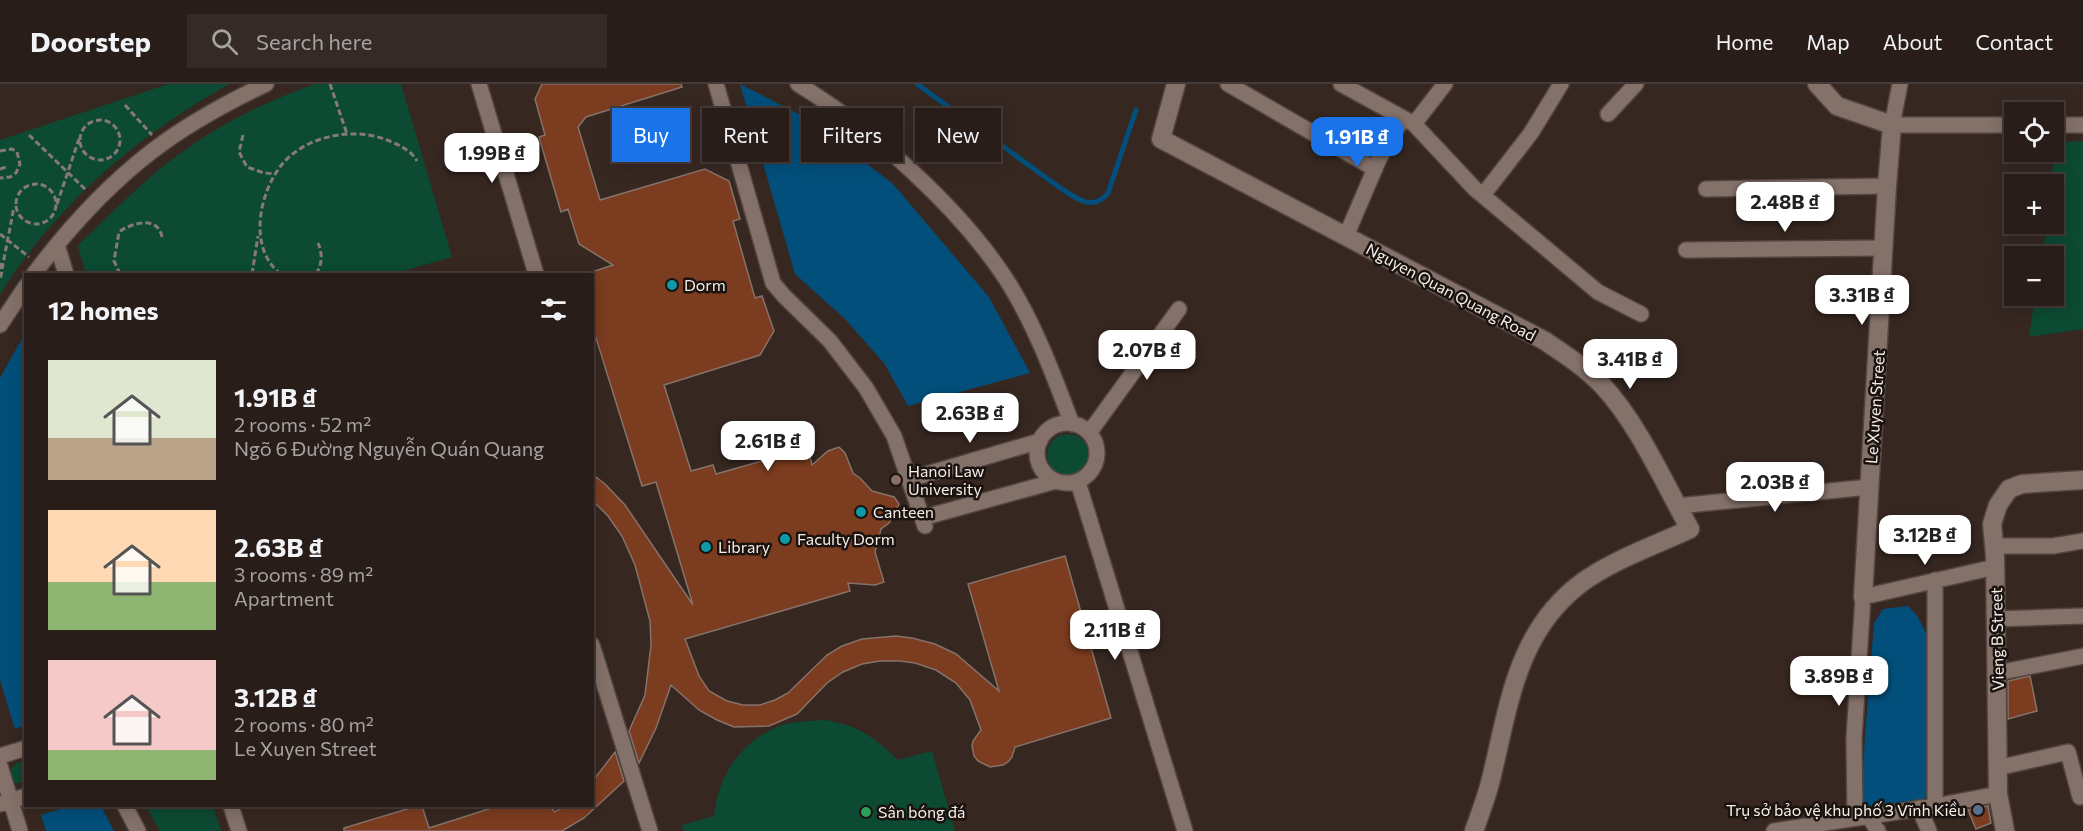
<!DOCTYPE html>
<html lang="en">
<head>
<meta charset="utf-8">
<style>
  :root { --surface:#291d19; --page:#352a26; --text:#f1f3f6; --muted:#a5a2a2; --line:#453b38; --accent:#1a73e8 }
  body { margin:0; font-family:Commissioner,sans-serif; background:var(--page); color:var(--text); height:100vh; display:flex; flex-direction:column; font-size:22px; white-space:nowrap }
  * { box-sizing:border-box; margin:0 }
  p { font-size:20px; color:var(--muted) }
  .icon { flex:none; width:33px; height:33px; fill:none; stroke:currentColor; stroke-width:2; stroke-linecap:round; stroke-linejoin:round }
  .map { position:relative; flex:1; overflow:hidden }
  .details { position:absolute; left:24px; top:189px; width:570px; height:534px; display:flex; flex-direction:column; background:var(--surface); border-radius:0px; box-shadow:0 3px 15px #0003,0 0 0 2px var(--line) }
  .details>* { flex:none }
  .top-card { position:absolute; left:612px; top:24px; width:570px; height:54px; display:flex; gap:12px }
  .buttons { position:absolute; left:2004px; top:18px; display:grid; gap:12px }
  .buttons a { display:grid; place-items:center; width:60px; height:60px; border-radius:0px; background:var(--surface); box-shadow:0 3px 15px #0003,0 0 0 2px var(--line); font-size:30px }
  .price { position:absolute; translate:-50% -51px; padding:0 14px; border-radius:12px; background:#fff; color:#222; font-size:20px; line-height:39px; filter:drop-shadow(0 2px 3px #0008) }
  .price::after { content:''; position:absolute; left:50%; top:36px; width:18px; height:14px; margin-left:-9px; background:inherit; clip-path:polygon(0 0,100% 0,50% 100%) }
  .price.on { background:var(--accent); color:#fff }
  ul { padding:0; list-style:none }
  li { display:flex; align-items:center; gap:18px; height:150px; padding:0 24px }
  li span { display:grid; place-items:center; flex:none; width:168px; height:120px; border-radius:0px; color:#555 }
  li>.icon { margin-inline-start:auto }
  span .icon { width:72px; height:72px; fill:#fffc; stroke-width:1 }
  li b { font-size:26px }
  h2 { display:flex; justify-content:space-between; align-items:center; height:72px; padding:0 24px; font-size:26px }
  .chip { padding:0 21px; border-radius:0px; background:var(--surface); box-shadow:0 3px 15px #0003,0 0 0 2px var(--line); font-size:21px; line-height:54px }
  .chip.on { background:var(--accent); color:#fff }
  header { display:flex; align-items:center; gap:36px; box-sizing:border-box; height:84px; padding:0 30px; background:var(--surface); border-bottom:2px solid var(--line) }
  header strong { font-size:28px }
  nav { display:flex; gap:33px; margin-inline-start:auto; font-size:21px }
  .search { width:420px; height:54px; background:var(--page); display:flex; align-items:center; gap:15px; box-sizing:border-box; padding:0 21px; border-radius:0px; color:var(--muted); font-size:22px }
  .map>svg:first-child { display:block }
  .green { fill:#0c4a33 }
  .water { fill:#024f7b }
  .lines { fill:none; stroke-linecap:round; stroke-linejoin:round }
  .stream { stroke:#024f7b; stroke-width:5 }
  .building { fill:#7c3c1f; stroke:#85726a; stroke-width:1.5 }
  .minor-casing { stroke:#52453f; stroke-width:18 }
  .tertiary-casing { stroke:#52453f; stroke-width:21 }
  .path { stroke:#877a74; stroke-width:3; stroke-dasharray:6 3; stroke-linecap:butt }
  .minor { stroke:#847169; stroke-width:15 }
  .tertiary { stroke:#847169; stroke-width:18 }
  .culture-dot { fill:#0f9aa8; stroke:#19120f; stroke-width:2 }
  .education-dot { fill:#8d6e63; stroke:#19120f; stroke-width:2 }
  .service-dot { fill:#5c6f8a; stroke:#19120f; stroke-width:2 }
  .leisure-dot { fill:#2e9e5b; stroke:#19120f; stroke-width:2 }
  .labels { text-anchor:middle; stroke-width:5; stroke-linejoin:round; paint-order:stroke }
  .poi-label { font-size:16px; fill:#f7ede8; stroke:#19120f; text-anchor:start }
  .street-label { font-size:16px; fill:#f7ede8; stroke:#19120f }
</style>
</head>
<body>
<header>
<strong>Doorstep</strong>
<div class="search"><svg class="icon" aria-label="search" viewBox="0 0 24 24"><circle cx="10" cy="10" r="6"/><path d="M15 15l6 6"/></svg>Search here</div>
<nav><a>Home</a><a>Map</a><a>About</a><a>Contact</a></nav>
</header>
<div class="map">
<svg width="2083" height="747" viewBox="0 0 2083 747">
  <rect width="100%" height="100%" fill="#372721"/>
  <path class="green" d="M168 0H229C137 52 57 120 0 210V56Z
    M315 0H401L452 173 393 190H86L78 163 80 159C107 134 133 107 161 84 206 47 261 19 315 0Z
    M2083 57V245L2029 253 2035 212H2054V172H2041L2048 140H2054V100H2051L2055 59Z
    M1047 371a21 21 0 1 1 42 0a21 21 0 1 1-42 0Z
    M823 636C857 640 874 653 898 676L932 667 955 747H684L682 741 714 732C718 690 744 652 786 640 798 637 811 637 823 636Z
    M25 676V698L15 699 10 688C13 680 18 679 25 676Z
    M146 722H213L221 747H160Z"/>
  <path class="water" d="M740 0 812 37 893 100 989 213 1030 289 908 322 884 279 844 234 795 190Z
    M25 249 26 641 15 645 0 596V294Z
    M1908 522 1918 533 1928 553 1930 707 1926 714 1919 717 1877 724H1861L1865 651 1874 539 1883 525Z
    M70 722H101L114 747H46L41 731Z"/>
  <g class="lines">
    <path class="stream" d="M917 0 1059 103C1075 113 1092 129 1108 109L1136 26"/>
  </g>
  <path class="building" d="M542 0H681L682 3 586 33 578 43 600 116 705 85 729 97 740 135 733 137 755 214 762 212 774 247 760 271 664 301 691 387 713 381 716 390 762 377 760 371 806 357 812 381 828 367 839 363 845 369 853 389 860 394 872 407 894 413 899 420 889 439 881 445 875 468 884 498 875 501 848 499 850 507 685 555 699 592 709 607 727 617 743 621H760L775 616 788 609 827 571 842 562 862 555 896 552 912 554 935 560 956 570 999 607 968 500 1065 472 1111 634 1015 663 1012 673 1008 678 1003 681 990 683 978 677 974 672 972 662 973 657 981 646 970 616 956 599 936 586 915 579 900 577H880L862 580 843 588 827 599 797 630 769 642 734 643 717 636 699 626 671 601 656 644 639 679 629 647 645 611 651 561 650 537 635 481 622 452 608 432 592 416V390L605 400 625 421 693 521 656 398 642 402 592 241V188L613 181 579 160 568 125 561 128 539 53 545 51 535 15Z
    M2030 592 2037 627 2008 635V597Z
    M615 668 624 697 584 734 562 747H344V744L417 722H422L429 744 498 722H549L555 728 564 722H592V698Z
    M1988 722 1991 739 1976 745 1968 726Z"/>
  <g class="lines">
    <g class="minor-casing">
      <path id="minor" d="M479 0 536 190
        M716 0 773 199 784 212 830 257 866 304 894 352 925 442
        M798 0C871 44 959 123 1006 195 1034 238 1054 292 1072 340
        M1228 0 1375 85
        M1341 0 1414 40 1475 105 1598 208 1641 230
        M1900 0 1892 41H2014
        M1608 30 1636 0
        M1414 40 1445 0
        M2054 41H2083
        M1706 105 1887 102
        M1483 111 1531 49 1561 0
        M1346 152 1379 75 1403 34
        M57 161 66 190
        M1686 166 1884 164
        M34 190C67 146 107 102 151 68 187 40 226 19 266 0
        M0 241 26 202
        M1037 369a30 30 0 1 1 60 0a30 30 0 1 1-60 0Z
        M1089 349 1179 225
        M910 395 1040 357
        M1078 398 1185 747
        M1677 422 1870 403
        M922 434 1056 397
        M1994 462H2053L2083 457
        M1935 496V722
        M1996 535 2083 532
        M592 561 650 747
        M1997 589 2083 572
        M0 672 26 664
        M0 682 20 747
        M1997 684 2068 668 2080 713 2083 712
        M0 720 26 712
        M125 722 138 747
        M231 722 239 747
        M1919 724 1929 747
        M1869 733 1878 747
        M1855 734 1854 654 1863 513 1995 483
        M1774 747 1935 722 1998 710"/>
    </g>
    <g class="tertiary-casing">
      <path id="tertiary" d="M1176 0 1161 55 1545 257C1566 271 1586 284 1603 302 1639 341 1664 399 1690 445 1654 462 1612 476 1580 500 1516 549 1509 622 1491 695 1487 712 1480 730 1474 747
        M1817 0 1837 22 1892 41 1887 102 1863 513
        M2005 747 1998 710 1995 471 1992 440 1998 421 2009 405 2022 400 2083 396"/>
    </g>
    <path class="path" d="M330 0 347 50
      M125 21 152 51
      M80 56a20 20 0 1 1 40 0a20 20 0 1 1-40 0Z
      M29 51 86 106
      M243 51 239 68 247 83 264 89 276 90
      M0 67 12 65 17 68 20 80 16 89 10 93 0 94
      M0 85 6 83
      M16 120a20 20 0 1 1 40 0a20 20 0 1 1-40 0Z
      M57 120 79 55
      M0 150 29 173
      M0 179 2 187 0 196
      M2 185 14 123
      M120 190 114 177 119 148C131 139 158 131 162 153
      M252 190 258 152
      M281 190C247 165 259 106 284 78 309 51 354 43 387 56 399 61 411 66 417 77
      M316 190C322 181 323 170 318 159"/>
    <use href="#minor" class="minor"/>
    <use href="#tertiary" class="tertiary"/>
  </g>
  <g class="culture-dot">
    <circle cx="672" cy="201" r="6"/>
    <circle cx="861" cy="428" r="6"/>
    <circle cx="785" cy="455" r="6"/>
    <circle cx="706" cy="463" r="6"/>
  </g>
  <circle class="education-dot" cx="896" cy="396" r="6"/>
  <circle class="service-dot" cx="1978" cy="726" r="6"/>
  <circle class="leisure-dot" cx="866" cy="728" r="6"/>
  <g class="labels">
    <g class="poi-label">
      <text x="684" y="207">Dorm</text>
      <text x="908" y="393">Hanoi Law<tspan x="908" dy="18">University</tspan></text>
      <text x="873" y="434">Canteen</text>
      <text x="797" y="461">Faculty Dorm</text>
      <text x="718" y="469">Library</text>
      <text x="1966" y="732" text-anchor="end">Trụ sở bảo vệ khu phố 3 Vĩnh Kiều</text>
      <text x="878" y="734">Sân bóng đá</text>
    </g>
    <g class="street-label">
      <text transform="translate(1451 208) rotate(28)" y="6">Nguyen Quan Quang Road</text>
      <text transform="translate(1875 323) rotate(-86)" y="6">Le Xuyen Street</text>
      <text transform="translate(1997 555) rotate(-91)" y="6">Vieng B Street</text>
    </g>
  </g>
</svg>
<div class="buttons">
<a><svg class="icon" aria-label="locate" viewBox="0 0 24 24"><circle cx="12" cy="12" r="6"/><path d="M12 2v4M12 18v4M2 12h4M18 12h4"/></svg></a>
<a>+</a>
<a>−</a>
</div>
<b class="price on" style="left:1357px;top:84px">1.91B ₫</b>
<b class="price" style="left:492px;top:100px">1.99B ₫</b>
<b class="price" style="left:1785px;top:149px">2.48B ₫</b>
<b class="price" style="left:1862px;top:242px">3.31B ₫</b>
<b class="price" style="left:1147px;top:297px">2.07B ₫</b>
<b class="price" style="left:1630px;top:306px">3.41B ₫</b>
<b class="price" style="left:970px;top:360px">2.63B ₫</b>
<b class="price" style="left:768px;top:388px">2.61B ₫</b>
<b class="price" style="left:1775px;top:429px">2.03B ₫</b>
<b class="price" style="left:1925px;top:482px">3.12B ₫</b>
<b class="price" style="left:1115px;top:577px">2.11B ₫</b>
<b class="price" style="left:1839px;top:623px">3.89B ₫</b>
<div class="top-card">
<a class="chip on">Buy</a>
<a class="chip">Rent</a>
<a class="chip">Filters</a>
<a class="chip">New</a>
</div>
<section class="details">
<h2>12 homes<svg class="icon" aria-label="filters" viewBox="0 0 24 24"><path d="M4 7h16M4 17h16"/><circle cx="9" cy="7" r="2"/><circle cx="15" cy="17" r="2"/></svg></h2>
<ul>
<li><span style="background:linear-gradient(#dfe7d0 65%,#b9a48a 0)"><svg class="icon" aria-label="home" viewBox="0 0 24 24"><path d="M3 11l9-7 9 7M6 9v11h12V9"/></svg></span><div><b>1.91B ₫</b><p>2 rooms · 52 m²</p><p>Ngõ 6 Đường Nguyễn Quán Quang</p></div></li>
<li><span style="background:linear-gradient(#ffd9b3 60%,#8fb573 0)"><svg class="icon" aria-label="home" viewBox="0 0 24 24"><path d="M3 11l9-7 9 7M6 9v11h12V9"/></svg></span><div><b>2.63B ₫</b><p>3 rooms · 89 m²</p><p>Apartment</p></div></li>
<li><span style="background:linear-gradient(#f6c9c9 75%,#8fb573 0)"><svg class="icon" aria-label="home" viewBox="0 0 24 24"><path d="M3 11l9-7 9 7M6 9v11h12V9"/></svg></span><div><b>3.12B ₫</b><p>2 rooms · 80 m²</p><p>Le Xuyen Street</p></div></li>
</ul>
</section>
</div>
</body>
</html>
